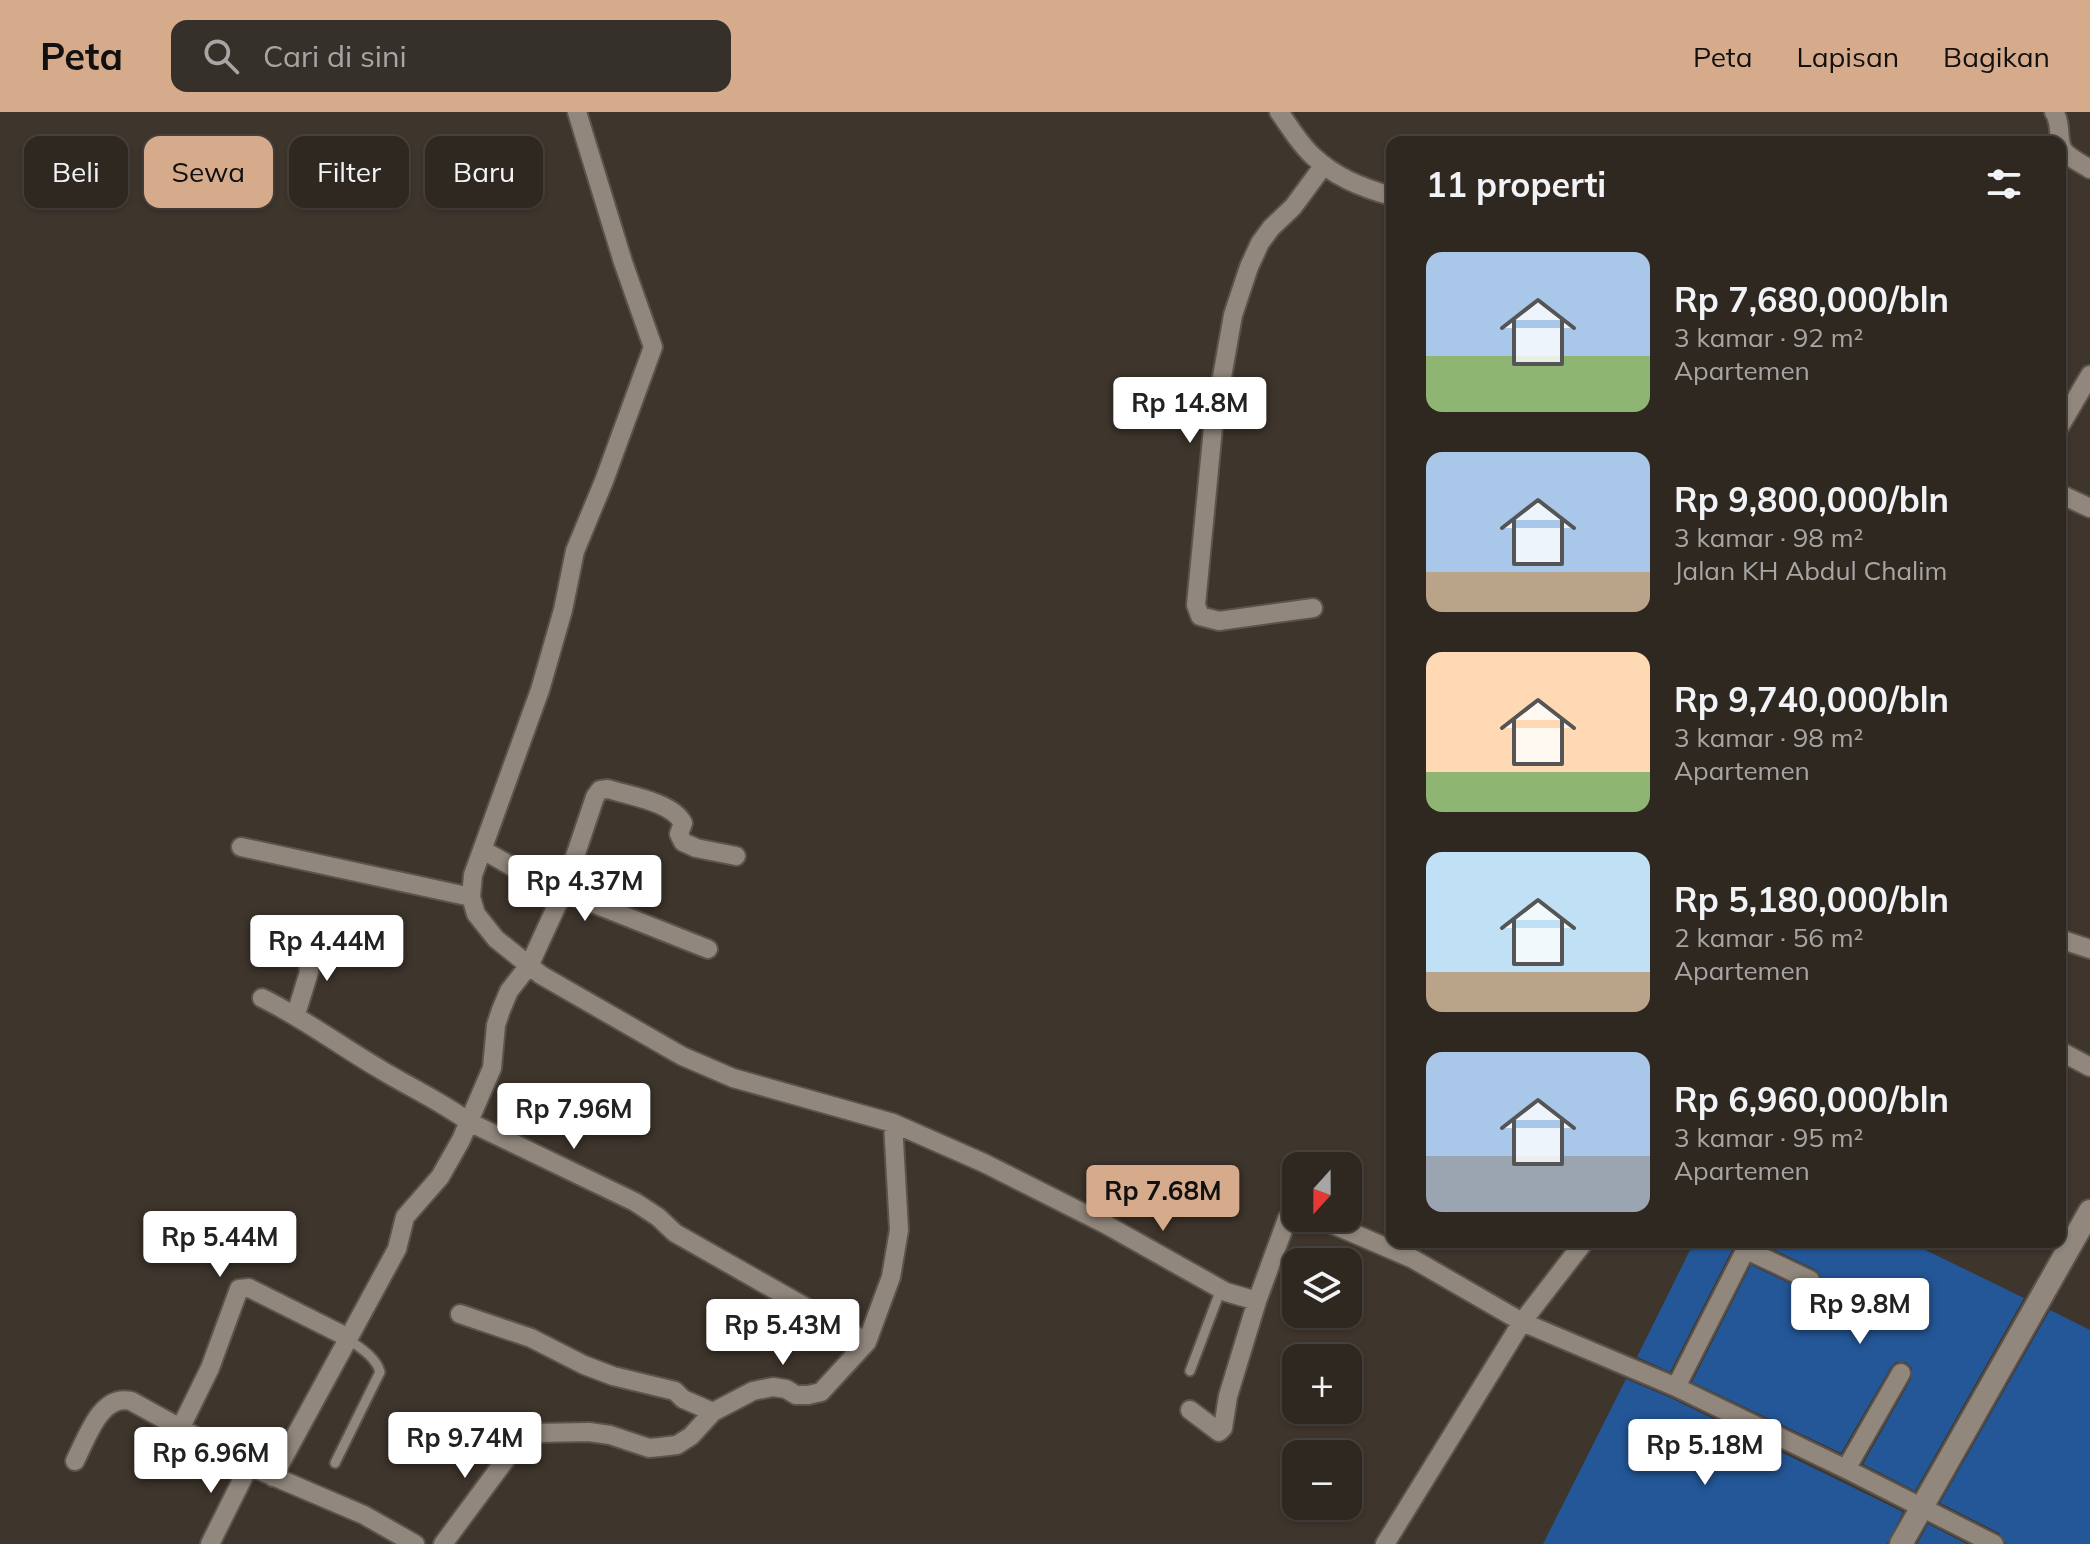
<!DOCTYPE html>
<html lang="id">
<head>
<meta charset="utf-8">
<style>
  :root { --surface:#2e2821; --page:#36302a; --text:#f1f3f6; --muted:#a7a6a5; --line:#49443f; --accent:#d6ab8b }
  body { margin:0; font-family:Mulish,sans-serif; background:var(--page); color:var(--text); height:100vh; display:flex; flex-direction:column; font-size:30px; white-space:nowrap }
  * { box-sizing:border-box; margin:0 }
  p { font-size:26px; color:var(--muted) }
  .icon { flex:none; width:44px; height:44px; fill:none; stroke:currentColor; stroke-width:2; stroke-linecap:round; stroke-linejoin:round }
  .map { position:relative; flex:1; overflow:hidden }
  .details { position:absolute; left:1386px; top:24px; width:680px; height:1112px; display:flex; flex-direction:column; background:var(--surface); border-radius:16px; box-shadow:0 2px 6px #0004,0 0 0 2px var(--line) }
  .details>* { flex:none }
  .top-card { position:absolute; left:24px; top:24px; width:760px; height:72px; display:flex; gap:16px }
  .needle { width:52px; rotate:201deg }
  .tools { position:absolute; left:1282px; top:1040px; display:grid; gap:16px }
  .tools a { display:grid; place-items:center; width:80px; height:80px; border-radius:16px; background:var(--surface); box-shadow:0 2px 6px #0004,0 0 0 2px var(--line); font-size:40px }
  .price { position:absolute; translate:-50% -68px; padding:0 18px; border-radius:8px; background:#fff; color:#222; font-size:26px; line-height:52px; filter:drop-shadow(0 2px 4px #0008) }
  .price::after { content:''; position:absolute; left:50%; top:48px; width:24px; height:18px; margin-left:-12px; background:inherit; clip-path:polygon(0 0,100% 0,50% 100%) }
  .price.active { background:var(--accent); color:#111 }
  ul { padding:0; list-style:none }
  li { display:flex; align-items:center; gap:24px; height:200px; padding:0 40px }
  li span { display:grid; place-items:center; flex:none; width:224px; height:160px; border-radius:16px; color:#555 }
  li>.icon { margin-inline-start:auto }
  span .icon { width:96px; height:96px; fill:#fffc; stroke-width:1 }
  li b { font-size:34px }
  h2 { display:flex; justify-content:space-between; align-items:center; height:96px; padding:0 40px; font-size:34px }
  .tag { padding:0 28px; border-radius:16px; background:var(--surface); box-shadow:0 2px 6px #0004,0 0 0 2px var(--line); font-size:28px; line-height:72px }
  .tag.active { background:var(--accent); color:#111 }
  header { display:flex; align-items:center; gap:48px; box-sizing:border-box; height:112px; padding:0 40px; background:var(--accent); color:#111 }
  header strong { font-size:38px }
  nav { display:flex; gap:44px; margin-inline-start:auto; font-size:28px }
  .search { width:560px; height:72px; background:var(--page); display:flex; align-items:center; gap:20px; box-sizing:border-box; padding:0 28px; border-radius:16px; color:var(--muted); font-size:30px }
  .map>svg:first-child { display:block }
  .building { fill:#245798 }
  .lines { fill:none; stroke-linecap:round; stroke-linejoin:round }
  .service-casing { stroke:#5b544c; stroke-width:13 }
  .minor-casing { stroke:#5b544c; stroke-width:22 }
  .tertiary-casing { stroke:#5b544c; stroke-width:26 }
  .service { stroke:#91877d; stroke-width:9 }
  .minor { stroke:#91877d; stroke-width:18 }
  .tertiary { stroke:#91877d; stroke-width:22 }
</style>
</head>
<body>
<header>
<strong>Peta</strong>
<div class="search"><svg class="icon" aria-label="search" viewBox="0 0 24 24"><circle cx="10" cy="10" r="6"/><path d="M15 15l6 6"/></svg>Cari di sini</div>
<nav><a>Peta</a><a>Lapisan</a><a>Bagikan</a></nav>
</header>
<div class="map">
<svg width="2090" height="1432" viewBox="0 0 2090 1432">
  <rect width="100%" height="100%" fill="#3e352c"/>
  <path class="building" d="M1694 1130H1740L1733 1136 1670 1260 1637 1245Z
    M1758 1130H1909L2024 1186 1915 1379 1863 1352 1911 1267 1912 1256 1906 1250H1896L1891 1255 1841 1341 1692 1270 1751 1153 1806 1179 1816 1178 1821 1172 1820 1162 1816 1158Z
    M2050 1198 2090 1218V1432H2006L1999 1421 1940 1391Z
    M1626 1267 1671 1286 1903 1400 1887 1432H1543Z
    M1928 1412 1967 1432H1917Z"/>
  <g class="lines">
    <g class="service-casing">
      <path id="service" d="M1190 1259 1221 1177
        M335 1351 380 1260C376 1245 360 1236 348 1227"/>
    </g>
    <g class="minor-casing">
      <path id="minor" d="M577 0 623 150 653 235 604 369 575 439 563 498 540 578 473 763 471 785 476 802 496 827 541 863 682 944 733 966 893 1011 984 1051 1105 1112 1226 1180 1257 1189 1287 1107 1296 1100
        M1279 0C1290 15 1300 33 1314 45 1335 65 1365 77 1392 84
        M2054 0C2062 12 2057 27 2063 38 2069 46 2082 52 2090 57
        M2060 314 2090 263
        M2060 382 2090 396
        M1313 496 1219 509 1200 504 1196 493 1213 316 1233 203 1249 155 1260 131 1271 116 1293 95 1324 53
        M241 735 471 785
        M483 738 539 770 708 837
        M2060 827 2090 837
        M262 886C303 906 339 933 378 956 409 975 440 989 469 1010L635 1090 658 1105 675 1121 867 1230
        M296 902 309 860 307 836
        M2060 939 2090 955
        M1318 1106 1413 1147 1522 1210 1676 1275 1846 1357 1994 1432
        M460 1202 531 1226 584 1253 613 1264 675 1279 683 1287 713 1300
        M1676 1275 1744 1141 1751 1140 1810 1168
        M1190 1298 1219 1320 1223 1316 1228 1284 1257 1189
        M180 1317 210 1256 239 1177 249 1176 347 1225
        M75 1349C87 1326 100 1282 131 1289L249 1354 364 1403 415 1432
        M1846 1357 1901 1261
        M273 1365 397 1137 405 1105 440 1065 461 1028 492 956 496 913 501 898 509 879 530 852 563 780 595 685 600 678 608 677C630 684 672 690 683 711L679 722 683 730 696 736 736 744
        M210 1432 249 1354
        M443 1432 520 1328 534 1321 589 1320 610 1323 649 1336 660 1335 677 1333 691 1324 713 1300 753 1279 773 1275 786 1277 796 1283H808L821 1280 867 1230 891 1165 899 1118 893 1011
        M1385 1432 1522 1210 1584 1130"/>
    </g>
    <g class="tertiary-casing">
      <path id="tertiary" d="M1901 1432 2090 1099"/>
    </g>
    <use href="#service" class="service"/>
    <use href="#minor" class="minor"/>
    <use href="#tertiary" class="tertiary"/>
  </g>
</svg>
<div class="tools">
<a><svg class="needle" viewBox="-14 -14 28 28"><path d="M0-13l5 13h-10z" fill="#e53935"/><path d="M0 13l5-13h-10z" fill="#a7a6a5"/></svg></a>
<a><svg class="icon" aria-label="layers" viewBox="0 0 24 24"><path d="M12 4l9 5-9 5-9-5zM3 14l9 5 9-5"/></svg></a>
<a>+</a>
<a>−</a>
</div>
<b class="price" style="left:1190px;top:333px">Rp 14.8M</b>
<b class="price" style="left:585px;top:811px">Rp 4.37M</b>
<b class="price" style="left:327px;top:871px">Rp 4.44M</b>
<b class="price" style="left:574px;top:1039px">Rp 7.96M</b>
<b class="price active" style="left:1163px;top:1121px">Rp 7.68M</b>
<b class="price" style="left:220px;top:1167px">Rp 5.44M</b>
<b class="price" style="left:1860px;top:1234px">Rp 9.8M</b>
<b class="price" style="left:783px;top:1255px">Rp 5.43M</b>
<b class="price" style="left:465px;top:1368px">Rp 9.74M</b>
<b class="price" style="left:1705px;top:1375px">Rp 5.18M</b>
<b class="price" style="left:211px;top:1383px">Rp 6.96M</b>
<div class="top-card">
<a class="tag">Beli</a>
<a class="tag active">Sewa</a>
<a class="tag">Filter</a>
<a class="tag">Baru</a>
</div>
<section class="details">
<h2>11 properti<svg class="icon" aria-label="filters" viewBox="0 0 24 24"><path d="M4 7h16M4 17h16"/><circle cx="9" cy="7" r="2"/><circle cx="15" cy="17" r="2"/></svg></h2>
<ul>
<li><span style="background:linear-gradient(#a9c7e8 65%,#8fb573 0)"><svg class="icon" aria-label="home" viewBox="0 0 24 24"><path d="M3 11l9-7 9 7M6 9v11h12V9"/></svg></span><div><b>Rp 7,680,000/bln</b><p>3 kamar · 92 m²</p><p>Apartemen</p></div></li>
<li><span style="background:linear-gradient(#a9c7e8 75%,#b9a48a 0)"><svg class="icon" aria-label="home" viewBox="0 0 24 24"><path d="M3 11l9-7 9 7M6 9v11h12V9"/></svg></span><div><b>Rp 9,800,000/bln</b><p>3 kamar · 98 m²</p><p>Jalan KH Abdul Chalim</p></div></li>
<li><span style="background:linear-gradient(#ffd9b3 75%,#8fb573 0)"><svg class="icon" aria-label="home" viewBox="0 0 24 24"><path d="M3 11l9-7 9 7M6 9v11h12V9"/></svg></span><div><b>Rp 9,740,000/bln</b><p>3 kamar · 98 m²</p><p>Apartemen</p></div></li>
<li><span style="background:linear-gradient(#bfe0f5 75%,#b9a48a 0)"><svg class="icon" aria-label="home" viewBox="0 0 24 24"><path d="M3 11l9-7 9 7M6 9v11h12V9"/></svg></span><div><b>Rp 5,180,000/bln</b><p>2 kamar · 56 m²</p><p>Apartemen</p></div></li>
<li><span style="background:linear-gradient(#a9c7e8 65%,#9aa5b1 0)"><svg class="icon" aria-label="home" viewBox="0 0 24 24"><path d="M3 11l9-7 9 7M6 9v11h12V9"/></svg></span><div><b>Rp 6,960,000/bln</b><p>3 kamar · 95 m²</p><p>Apartemen</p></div></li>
</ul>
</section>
</div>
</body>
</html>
